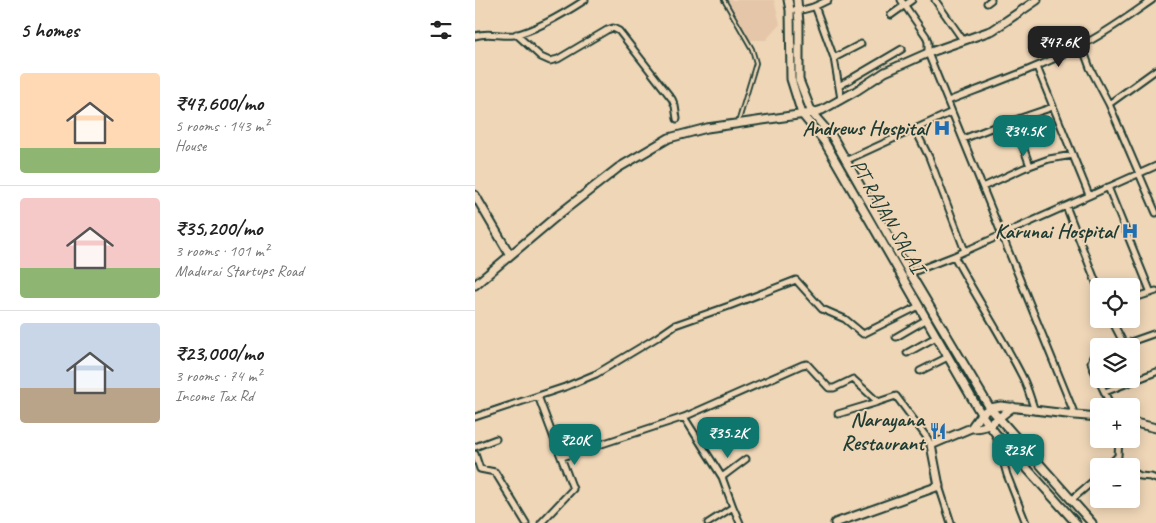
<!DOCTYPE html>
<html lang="en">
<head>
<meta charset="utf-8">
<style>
  :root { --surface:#fff; --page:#f6f6f6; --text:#222; --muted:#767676; --line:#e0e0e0; --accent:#0f766e }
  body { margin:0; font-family:Caveat,sans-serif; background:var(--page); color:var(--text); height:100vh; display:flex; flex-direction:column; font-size:19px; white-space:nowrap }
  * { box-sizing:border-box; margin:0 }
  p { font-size:16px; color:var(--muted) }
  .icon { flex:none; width:28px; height:28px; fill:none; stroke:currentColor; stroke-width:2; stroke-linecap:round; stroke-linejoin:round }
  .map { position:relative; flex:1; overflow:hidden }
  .panel { display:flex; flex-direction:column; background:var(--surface); width:475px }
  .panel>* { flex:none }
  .controls { position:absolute; left:615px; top:278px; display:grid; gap:10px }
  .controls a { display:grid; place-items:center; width:50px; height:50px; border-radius:5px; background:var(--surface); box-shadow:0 2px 12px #0003; font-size:25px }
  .price { position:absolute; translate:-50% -42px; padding:0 11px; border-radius:10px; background:var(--accent); color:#fff; font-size:16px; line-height:32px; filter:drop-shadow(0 1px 2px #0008) }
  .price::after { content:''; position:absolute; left:50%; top:30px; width:15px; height:11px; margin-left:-8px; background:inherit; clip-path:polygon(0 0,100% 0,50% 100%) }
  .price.on { background:#222; color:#fff }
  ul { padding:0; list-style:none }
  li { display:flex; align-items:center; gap:15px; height:125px; padding:0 20px }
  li+li { border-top:1px solid var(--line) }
  li span { display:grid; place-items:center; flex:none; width:140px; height:100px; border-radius:5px; color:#555 }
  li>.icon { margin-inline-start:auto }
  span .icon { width:60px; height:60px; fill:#fffc; stroke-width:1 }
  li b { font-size:21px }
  h2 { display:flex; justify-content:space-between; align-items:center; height:60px; padding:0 20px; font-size:21px }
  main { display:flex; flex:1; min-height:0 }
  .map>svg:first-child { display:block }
  .built { fill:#e5c6a9 }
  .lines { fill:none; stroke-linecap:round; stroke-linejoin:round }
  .lane-casing { stroke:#1f3d34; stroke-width:6 }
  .street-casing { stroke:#1f3d34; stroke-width:9 }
  .secondary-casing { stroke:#1f3d34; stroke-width:11 }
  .lane { stroke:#efd6b7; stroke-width:2.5 }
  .street { stroke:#efd6b7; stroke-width:5 }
  .secondary { stroke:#efd6b7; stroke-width:7 }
  .labels { text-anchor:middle; stroke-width:4; stroke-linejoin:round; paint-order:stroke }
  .poi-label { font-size:21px; font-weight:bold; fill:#1f3d34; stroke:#efd6b7; text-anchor:end }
  .street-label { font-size:21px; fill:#1f3d34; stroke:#efd6b7 }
</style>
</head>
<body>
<main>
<section class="panel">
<h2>5 homes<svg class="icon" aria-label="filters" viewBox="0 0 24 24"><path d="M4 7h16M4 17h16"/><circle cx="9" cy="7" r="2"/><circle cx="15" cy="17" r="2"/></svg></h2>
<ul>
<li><span style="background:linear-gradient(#ffd9b3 75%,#8fb573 0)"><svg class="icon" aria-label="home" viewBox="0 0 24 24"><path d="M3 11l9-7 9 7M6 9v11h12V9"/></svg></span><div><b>₹47,600/mo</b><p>5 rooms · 143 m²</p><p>House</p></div></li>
<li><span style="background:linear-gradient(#f6c9c9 70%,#8fb573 0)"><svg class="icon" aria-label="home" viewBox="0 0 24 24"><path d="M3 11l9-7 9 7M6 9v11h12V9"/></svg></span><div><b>₹35,200/mo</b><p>3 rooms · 101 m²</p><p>Madurai Startups Road</p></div></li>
<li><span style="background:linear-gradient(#c9d6e8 65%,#b9a48a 0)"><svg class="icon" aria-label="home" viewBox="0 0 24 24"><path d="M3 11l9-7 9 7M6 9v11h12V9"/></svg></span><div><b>₹23,000/mo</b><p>3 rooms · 74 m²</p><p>Income Tax Rd</p></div></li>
</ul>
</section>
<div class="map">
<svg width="681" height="523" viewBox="0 0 681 523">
  <rect width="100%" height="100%" fill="#efd6b7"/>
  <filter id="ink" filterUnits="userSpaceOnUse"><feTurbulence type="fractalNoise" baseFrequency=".02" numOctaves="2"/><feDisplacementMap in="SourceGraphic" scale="10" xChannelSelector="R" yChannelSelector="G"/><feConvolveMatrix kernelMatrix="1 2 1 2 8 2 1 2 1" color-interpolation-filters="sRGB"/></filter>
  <g filter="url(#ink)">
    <path class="built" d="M248 0H299L305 24 291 40H272Z"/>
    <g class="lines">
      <g class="lane-casing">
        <path id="lane" d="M249 0 277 49 281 63 263 123"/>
      </g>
      <g class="street-casing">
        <path id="street" d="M426 0 451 36 453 42V53L600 415
          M460 0 488 40
          M512 3 516 0
          M340 6 359 58 366 99
          M320 10C332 11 343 5 353 0
          M416 15 437 0
          M41 34 66 57 75 61 83 59 132 30 138 28 144 31 197 99 200 106 202 119
          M0 36C14 31 25 37 39 35 62 30 90 13 110 0
          M607 46 615 68 634 104 681 213
          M359 58 386 44
          M562 67 614 195
          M364 86 427 49
          M473 101C517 84 563 68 605 46 630 34 654 16 677 0
          M634 104 681 70
          M534 122 578 107
          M440 129 454 157 490 251
          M488 139 529 123C532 123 534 122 537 124 542 128 552 158 555 166
          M370 161 477 112
          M508 187 549 168 574 159 598 155
          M633 187 676 293
          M591 206 624 290
          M479 256C501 297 527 336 548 378 553 388 556 400 560 411
          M433 274 479 256 681 166
          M656 299 681 291
          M636 319 649 344
          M421 337 452 319
          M644 346 681 333
          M432 353 461 337
          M624 354 618 357 616 362 617 366 636 406
          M445 371 473 357
          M630 392 681 372
          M63 396 98 489 66 523
          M363 414 403 402
          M0 417 90 387 121 374 181 338 200 325 254 306 321 280 347 309 370 319 388 334 444 306
          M209 417 247 477 258 507 265 523
          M521 436 532 475 551 523
          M0 447 21 439
          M0 454 5 469 20 472 51 523
          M87 457 209 417 327 365 332 364 354 388H359L378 379 403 402 421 396 453 439 456 445
          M641 458 649 466
          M633 466 643 456 644 439
          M656 471 665 476 676 477 681 479
          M247 477 271 459
          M464 486 476 523
          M596 500 624 476
          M233 523 258 507"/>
      </g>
      <g class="secondary-casing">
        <path id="secondary" d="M313 0 315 10 316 79 327 114 349 141 506 414 521 434 601 523
          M322 0 324 23V80L337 113 357 136 430 265 515 408 617 523
          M0 195 35 255
          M0 285 83 215 143 168 194 138 232 128 337 113 347 110 381 91 410 72 453 53 518 30 562 0
          M656 422 681 428
          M496 428C516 429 523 417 538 407
          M360 523 464 486 456 445 496 428 506 414 515 408 526 406 600 415 624 417"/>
      </g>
      <use href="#lane" class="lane"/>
      <use href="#street" class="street"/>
      <use href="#secondary" class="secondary"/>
    </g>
  </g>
  <defs>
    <g id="hospital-bare" transform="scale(1.35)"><path d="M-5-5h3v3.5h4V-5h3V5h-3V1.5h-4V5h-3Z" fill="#1f6fb2" stroke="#efd6b7" stroke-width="2.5" paint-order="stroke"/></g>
    <g id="restaurant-bare" transform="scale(1.35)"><path d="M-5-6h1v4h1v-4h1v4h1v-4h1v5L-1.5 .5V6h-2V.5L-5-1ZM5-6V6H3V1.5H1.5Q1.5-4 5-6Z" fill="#1f6fb2" stroke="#efd6b7" stroke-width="2.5" paint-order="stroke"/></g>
  </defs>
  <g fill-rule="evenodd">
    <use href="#hospital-bare" x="467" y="128"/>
    <use href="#hospital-bare" x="655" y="231"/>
    <use href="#restaurant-bare" x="463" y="431"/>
  </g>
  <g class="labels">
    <g class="poi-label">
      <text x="453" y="135">Andrews Hospital</text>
      <text x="641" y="238">Karunai Hospital</text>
      <text x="449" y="426">Narayana<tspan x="449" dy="24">Restaurant</tspan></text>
    </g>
    <g class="street-label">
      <text transform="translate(413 216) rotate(60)" y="7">PT RAJAN SALAI</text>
    </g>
  </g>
</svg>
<div class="controls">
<a><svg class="icon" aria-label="locate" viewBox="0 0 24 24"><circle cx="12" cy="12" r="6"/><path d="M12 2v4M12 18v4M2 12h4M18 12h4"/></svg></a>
<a><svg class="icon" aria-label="layers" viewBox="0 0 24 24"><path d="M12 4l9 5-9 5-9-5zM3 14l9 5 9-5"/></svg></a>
<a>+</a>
<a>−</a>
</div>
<b class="price on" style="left:584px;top:68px">₹47.6K</b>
<b class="price" style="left:549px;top:157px">₹34.5K</b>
<b class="price" style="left:253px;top:459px">₹35.2K</b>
<b class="price" style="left:100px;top:466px">₹20K</b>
<b class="price" style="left:543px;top:476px">₹23K</b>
</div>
</main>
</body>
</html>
